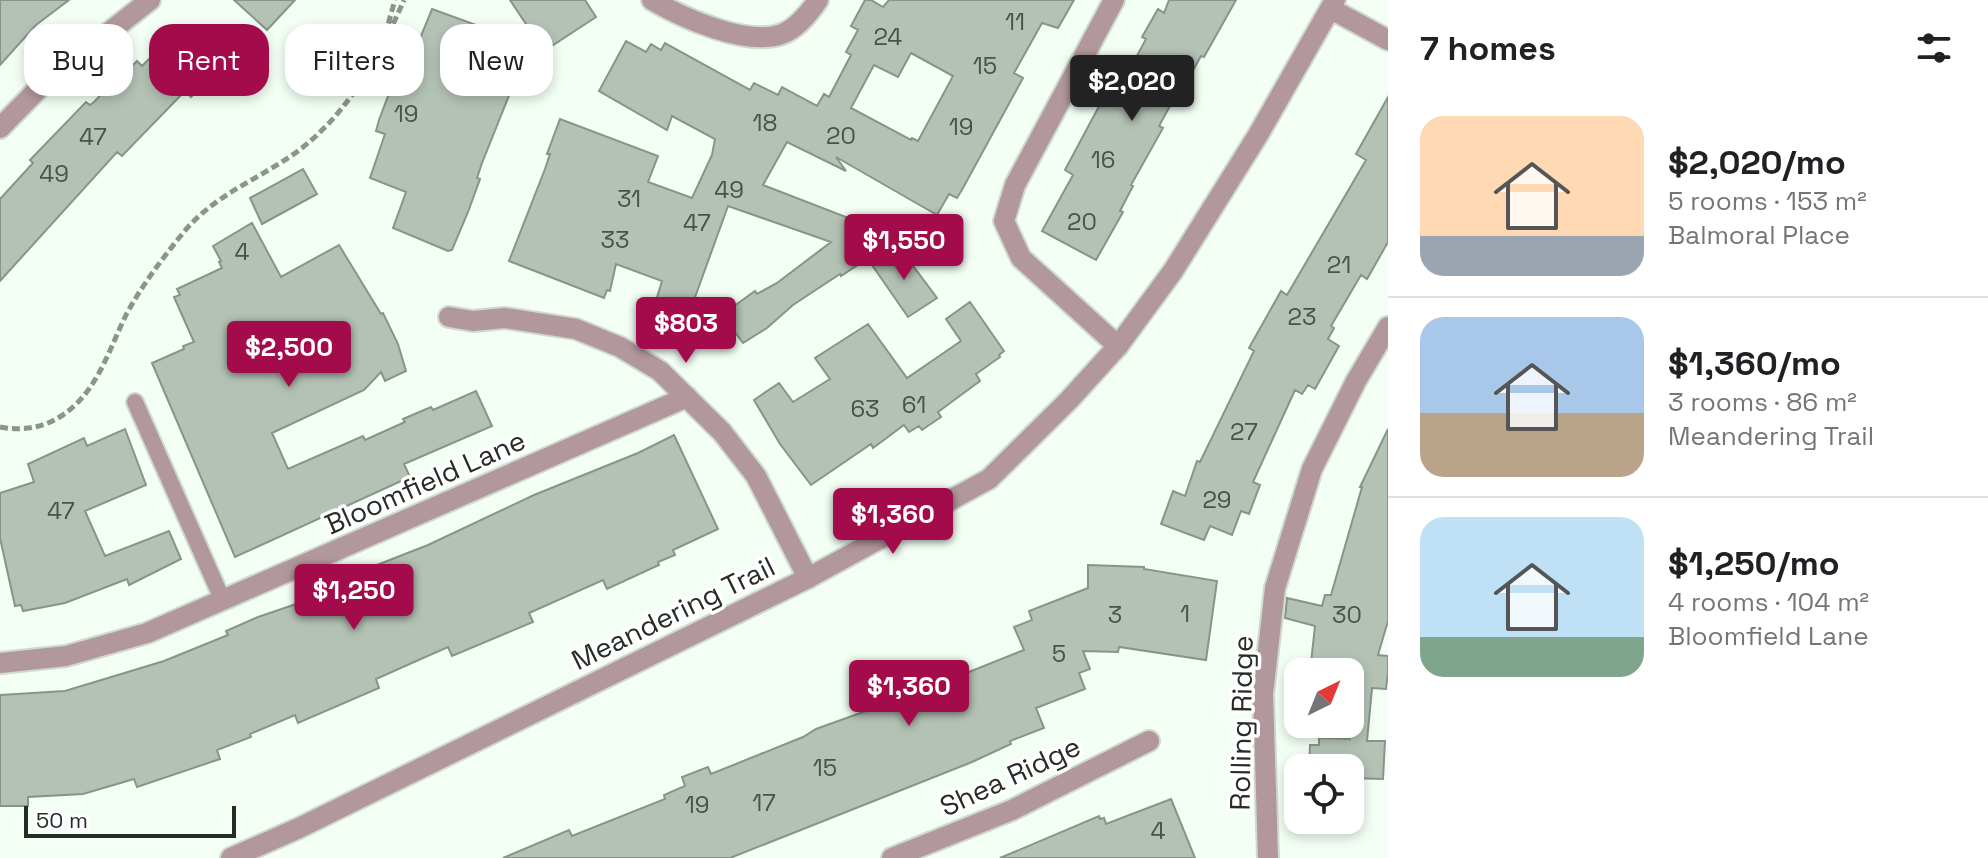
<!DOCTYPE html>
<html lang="en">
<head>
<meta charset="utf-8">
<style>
  :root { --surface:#fff; --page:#f6f6f6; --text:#202124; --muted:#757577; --line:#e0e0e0; --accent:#a30b4a }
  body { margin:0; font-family:"Space Grotesk",sans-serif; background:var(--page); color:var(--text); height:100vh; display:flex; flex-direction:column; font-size:30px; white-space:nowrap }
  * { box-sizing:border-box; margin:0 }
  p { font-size:26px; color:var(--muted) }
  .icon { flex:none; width:44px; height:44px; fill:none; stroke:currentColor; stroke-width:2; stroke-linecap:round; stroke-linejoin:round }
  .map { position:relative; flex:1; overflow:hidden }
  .side { display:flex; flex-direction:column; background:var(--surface); width:600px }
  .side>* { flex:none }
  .hud { position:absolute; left:24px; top:24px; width:760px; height:72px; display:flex; gap:16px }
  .needle { width:52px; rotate:43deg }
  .fabs { position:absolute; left:1284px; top:658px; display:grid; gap:16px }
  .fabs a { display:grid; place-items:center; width:80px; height:80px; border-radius:16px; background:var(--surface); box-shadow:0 4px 12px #0003; font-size:40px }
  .scale { position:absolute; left:24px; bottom:20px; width:212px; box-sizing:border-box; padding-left:8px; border:4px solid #272c27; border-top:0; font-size:22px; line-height:28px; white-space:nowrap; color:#272c27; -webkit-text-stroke:6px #fff; paint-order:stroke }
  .price { position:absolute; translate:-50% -68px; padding:0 18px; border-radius:8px; background:var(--accent); color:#fff; font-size:26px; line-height:52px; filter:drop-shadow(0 2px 4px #0008) }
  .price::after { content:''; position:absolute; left:50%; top:48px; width:24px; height:18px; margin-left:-12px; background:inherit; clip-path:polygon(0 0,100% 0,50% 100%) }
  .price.on { background:#222; color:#fff }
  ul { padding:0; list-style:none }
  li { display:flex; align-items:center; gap:24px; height:200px; padding:0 32px }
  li+li { border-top:2px solid var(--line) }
  li span { display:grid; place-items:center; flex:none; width:224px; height:160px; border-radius:24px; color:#555 }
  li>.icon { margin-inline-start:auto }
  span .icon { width:96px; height:96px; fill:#fffc; stroke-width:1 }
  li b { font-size:34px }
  h2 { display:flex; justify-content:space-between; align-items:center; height:96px; padding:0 32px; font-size:34px }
  .tag { padding:0 28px; border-radius:24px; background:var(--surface); box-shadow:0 4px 12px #0003; font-size:28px; line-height:72px }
  .tag.on { background:var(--accent); color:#fff }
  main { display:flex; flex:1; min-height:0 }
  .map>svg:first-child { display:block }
  .building { fill:#b4c2b5; stroke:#879488; stroke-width:2; fill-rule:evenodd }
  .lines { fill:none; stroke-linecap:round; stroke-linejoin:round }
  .service-casing { stroke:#ced9d0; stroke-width:20 }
  .minor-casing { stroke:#ced9d0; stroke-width:24 }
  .tertiary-casing { stroke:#ced9d0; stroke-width:24 }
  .path { stroke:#8c948c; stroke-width:5; stroke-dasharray:8 4; stroke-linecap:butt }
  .service { stroke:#b2989d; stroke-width:16 }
  .minor { stroke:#b2989d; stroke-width:20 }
  .tertiary { stroke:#b2989d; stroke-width:20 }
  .labels { text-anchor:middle; stroke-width:7; stroke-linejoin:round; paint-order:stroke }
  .number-label { font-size:24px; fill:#4a524a }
  .street-label { font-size:28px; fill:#272c27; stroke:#fff }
</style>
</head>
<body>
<main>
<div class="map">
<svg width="1388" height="858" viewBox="0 0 1388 858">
  <rect width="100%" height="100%" fill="#f3fff5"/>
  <path class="building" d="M0 0H69L36 25 0 65Z
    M234 0H295L267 30Z
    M510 0H585L596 17 544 51Z
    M865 0H871L883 7 889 0H1074L1058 28 1042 23 1014 73 1023 78 963 188 957 198 949 194 937 215 836 157 846 171 787 142 763 185 846 217 861 237 865 234 878 251 873 254 877 259 870 257 841 276 840 274 793 305 767 328 743 343 722 315 755 291 757 294 777 283 831 242 728 206 694 300 719 308 708 337 651 317 662 281 616 264 610 291 607 290 604 298 509 261 545 169 550 154H547L560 119 658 156 648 182 692 198 712 155 715 139 672 116 667 130 599 91 626 41 646 52 651 44 661 50 665 43 750 90 754 83 778 95 782 87 817 106 824 94 829 97 851 55 846 52 858 30 851 26ZM911 53 953 76 918 141 912 138 911 140 851 108 874 65 898 77Z
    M1169 0H1236L1204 57 1201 56 1184 87 1181 86 1159 126 1163 128 1131 185 1133 186 1120 211 1123 212 1096 260 1042 231 1073 175 1065 170 1105 95 1110 86 1118 91 1146 39 1142 37 1158 9 1164 13Z
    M432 9 490 30 481 54 520 68 482 163 477 178 480 179 468 212 452 250 448 251 393 228 406 192 370 178 385 134 376 131 379 120 408 43 417 46Z
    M183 25 187 28 189 26 226 60 191 97 185 91 122 156 117 152 0 281V199L33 163 30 160 86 102 90 105 94 102 131 63 133 65 137 61 142 66Z
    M1388 97V242L1367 279 1361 275 1331 326 1334 328 1328 339 1339 346 1315 389 1308 385 1302 394 1295 390 1253 482 1260 485 1249 514 1241 511 1232 535 1210 526 1204 540 1161 524 1173 491 1185 496 1197 461 1200 462 1254 351 1249 348 1281 291 1287 295 1366 160 1356 154Z
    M303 169 317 194 262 224 250 198Z
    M252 223 281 277 339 245 381 314 383 313 398 344 406 371 385 381 381 372 364 390 272 433 288 469 363 436 365 440 405 422 403 419 431 407 433 410 476 391 492 426 404 464 410 477 235 557 152 363 184 349 183 346 194 342 174 297 180 295 177 289 222 268 219 262 221 261 213 246Z
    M899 247 937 298 908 317 872 265Z
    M970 302 1004 351 999 355 1000 357 976 374 980 381 938 412 941 417 922 430 919 426 909 432 904 425 873 448 871 444 811 485 780 444 754 400 779 383 793 402 830 379 815 358 868 324 907 378 961 341 946 319Z
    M125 429 146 485 85 511 105 556 169 531 181 559 129 585 127 579 65 603 23 611 21 605 15 606 0 538V493L34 482 28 464 84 438 87 446Z
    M1388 429V621L1378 655 1388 656V672L1386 689 1372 688 1367 741H1385L1383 779 1350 778V768H1309L1310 745H1319V738L1350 739V672H1310L1315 626 1285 618 1287 598 1322 606 1325 595H1331L1362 487H1360Z
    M674 435 718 529 673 550 675 555 658 562 659 565 607 589 603 580 529 613 533 622 452 656 448 647 423 658 376 679 379 688 298 723 295 715 250 734 251 737 217 750 220 759 137 787 134 779 83 794 28 797V806H0V695L65 691 164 661 228 635 226 631 258 617 308 600 307 597 354 574 428 545 534 495 638 453Z
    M1088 565 1144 567V569L1217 581 1206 660 1119 647 1118 652 1083 651 1090 669 1079 673 1085 689 1036 708 1044 728 1010 741 1011 744 972 762 730 858H503L569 830 572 836 665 799 664 795 685 786 682 777 708 767 711 774 803 737 816 729 902 698 904 697 901 687 925 677 929 688 1024 650 1014 627 1032 620 1029 611 1088 588Z
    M1171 799 1195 858H1000L1099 816 1100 819 1104 818 1106 824Z"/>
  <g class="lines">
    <g class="service-casing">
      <path id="service" d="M135 402 223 601"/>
    </g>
    <g class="minor-casing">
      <path id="minor" d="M652 0C683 18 747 47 782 34 796 29 810 12 818 0
        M1114 0 1015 185 1004 221 1021 258 1118 346
        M1331 9 1388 40
        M0 128 40 87 150 0
        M449 317 473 321 505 318 576 329 620 347 660 371 722 432 756 476 808 578
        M0 663 66 656 147 633 687 397
        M892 858 1012 810 1149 741
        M1268 858 1263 694 1275 588 1312 469 1356 381 1388 327"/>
    </g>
    <g class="tertiary-casing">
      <path id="tertiary" d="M231 858 299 828 808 578 989 479 1069 400 1118 346 1173 271 1258 135 1335 0"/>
    </g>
    <path class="path" d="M385 35 395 0
      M0 427C27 432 52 426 73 407 100 383 111 345 127 313 143 284 162 259 183 233 212 197 254 181 291 156 346 118 378 59 404 0"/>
    <use href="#service" class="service"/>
    <use href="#minor" class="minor"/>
    <use href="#tertiary" class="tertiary"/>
  </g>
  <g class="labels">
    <g class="number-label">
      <text x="1015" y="30">11</text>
      <text x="888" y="45">24</text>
      <text x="985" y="74">15</text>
      <text x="406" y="122">19</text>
      <text x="765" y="131">18</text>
      <text x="961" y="135">19</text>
      <text x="841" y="144">20</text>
      <text x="93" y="145">47</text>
      <text x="1103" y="168">16</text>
      <text x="54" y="182">49</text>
      <text x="729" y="198">49</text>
      <text x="629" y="207">31</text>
      <text x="1082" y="230">20</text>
      <text x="697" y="231">47</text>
      <text x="615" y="248">33</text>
      <text x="242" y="260">4</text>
      <text x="1339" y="273">21</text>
      <text x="1302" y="325">23</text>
      <text x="914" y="413">61</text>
      <text x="865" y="417">63</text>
      <text x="1244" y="440">27</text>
      <text x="1217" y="508">29</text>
      <text x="61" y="519">47</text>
      <text x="1185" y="622">1</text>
      <text x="1115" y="623">3</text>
      <text x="1347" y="623">30</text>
      <text x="1059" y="662">5</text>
      <text x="825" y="776">15</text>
      <text x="764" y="811">17</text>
      <text x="697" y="813">19</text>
      <text x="1158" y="839">4</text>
    </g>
    <g class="street-label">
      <text transform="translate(425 482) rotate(-24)" y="10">Bloomfield Lane</text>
      <text transform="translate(673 613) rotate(-26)" y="10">Meandering Trail</text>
      <text transform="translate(1241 723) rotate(-89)" y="10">Rolling Ridge</text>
      <text transform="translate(1010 776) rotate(-25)" y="10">Shea Ridge</text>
    </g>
  </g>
</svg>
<div class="fabs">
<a><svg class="needle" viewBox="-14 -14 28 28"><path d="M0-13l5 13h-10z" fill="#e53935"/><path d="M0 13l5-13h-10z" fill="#757577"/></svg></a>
<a><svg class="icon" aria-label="locate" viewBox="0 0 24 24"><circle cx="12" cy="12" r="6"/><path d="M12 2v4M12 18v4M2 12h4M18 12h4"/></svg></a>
</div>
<div class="scale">50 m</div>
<b class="price on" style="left:1132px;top:123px">$2,020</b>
<b class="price" style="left:904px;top:282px">$1,550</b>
<b class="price" style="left:686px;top:365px">$803</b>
<b class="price" style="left:289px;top:389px">$2,500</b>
<b class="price" style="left:893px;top:556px">$1,360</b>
<b class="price" style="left:354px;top:632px">$1,250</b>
<b class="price" style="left:909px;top:728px">$1,360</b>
<div class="hud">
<a class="tag">Buy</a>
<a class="tag on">Rent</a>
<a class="tag">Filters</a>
<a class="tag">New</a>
</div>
</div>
<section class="side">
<h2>7 homes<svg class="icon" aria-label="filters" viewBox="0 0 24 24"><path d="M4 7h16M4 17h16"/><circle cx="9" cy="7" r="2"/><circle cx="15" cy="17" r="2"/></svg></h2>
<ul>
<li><span style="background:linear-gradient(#ffd9b3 75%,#9aa5b1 0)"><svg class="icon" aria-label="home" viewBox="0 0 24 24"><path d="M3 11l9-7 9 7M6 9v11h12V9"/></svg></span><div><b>$2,020/mo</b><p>5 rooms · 153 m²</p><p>Balmoral Place</p></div></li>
<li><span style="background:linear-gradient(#a9c7e8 60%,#b9a48a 0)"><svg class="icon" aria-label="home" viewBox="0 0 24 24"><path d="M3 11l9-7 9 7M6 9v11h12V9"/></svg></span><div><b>$1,360/mo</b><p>3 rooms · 86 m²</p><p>Meandering Trail</p></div></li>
<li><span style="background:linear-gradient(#bfe0f5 75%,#7fa58c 0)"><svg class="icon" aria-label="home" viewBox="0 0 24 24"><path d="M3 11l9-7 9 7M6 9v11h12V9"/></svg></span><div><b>$1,250/mo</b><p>4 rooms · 104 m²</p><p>Bloomfield Lane</p></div></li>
</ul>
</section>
</main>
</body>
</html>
